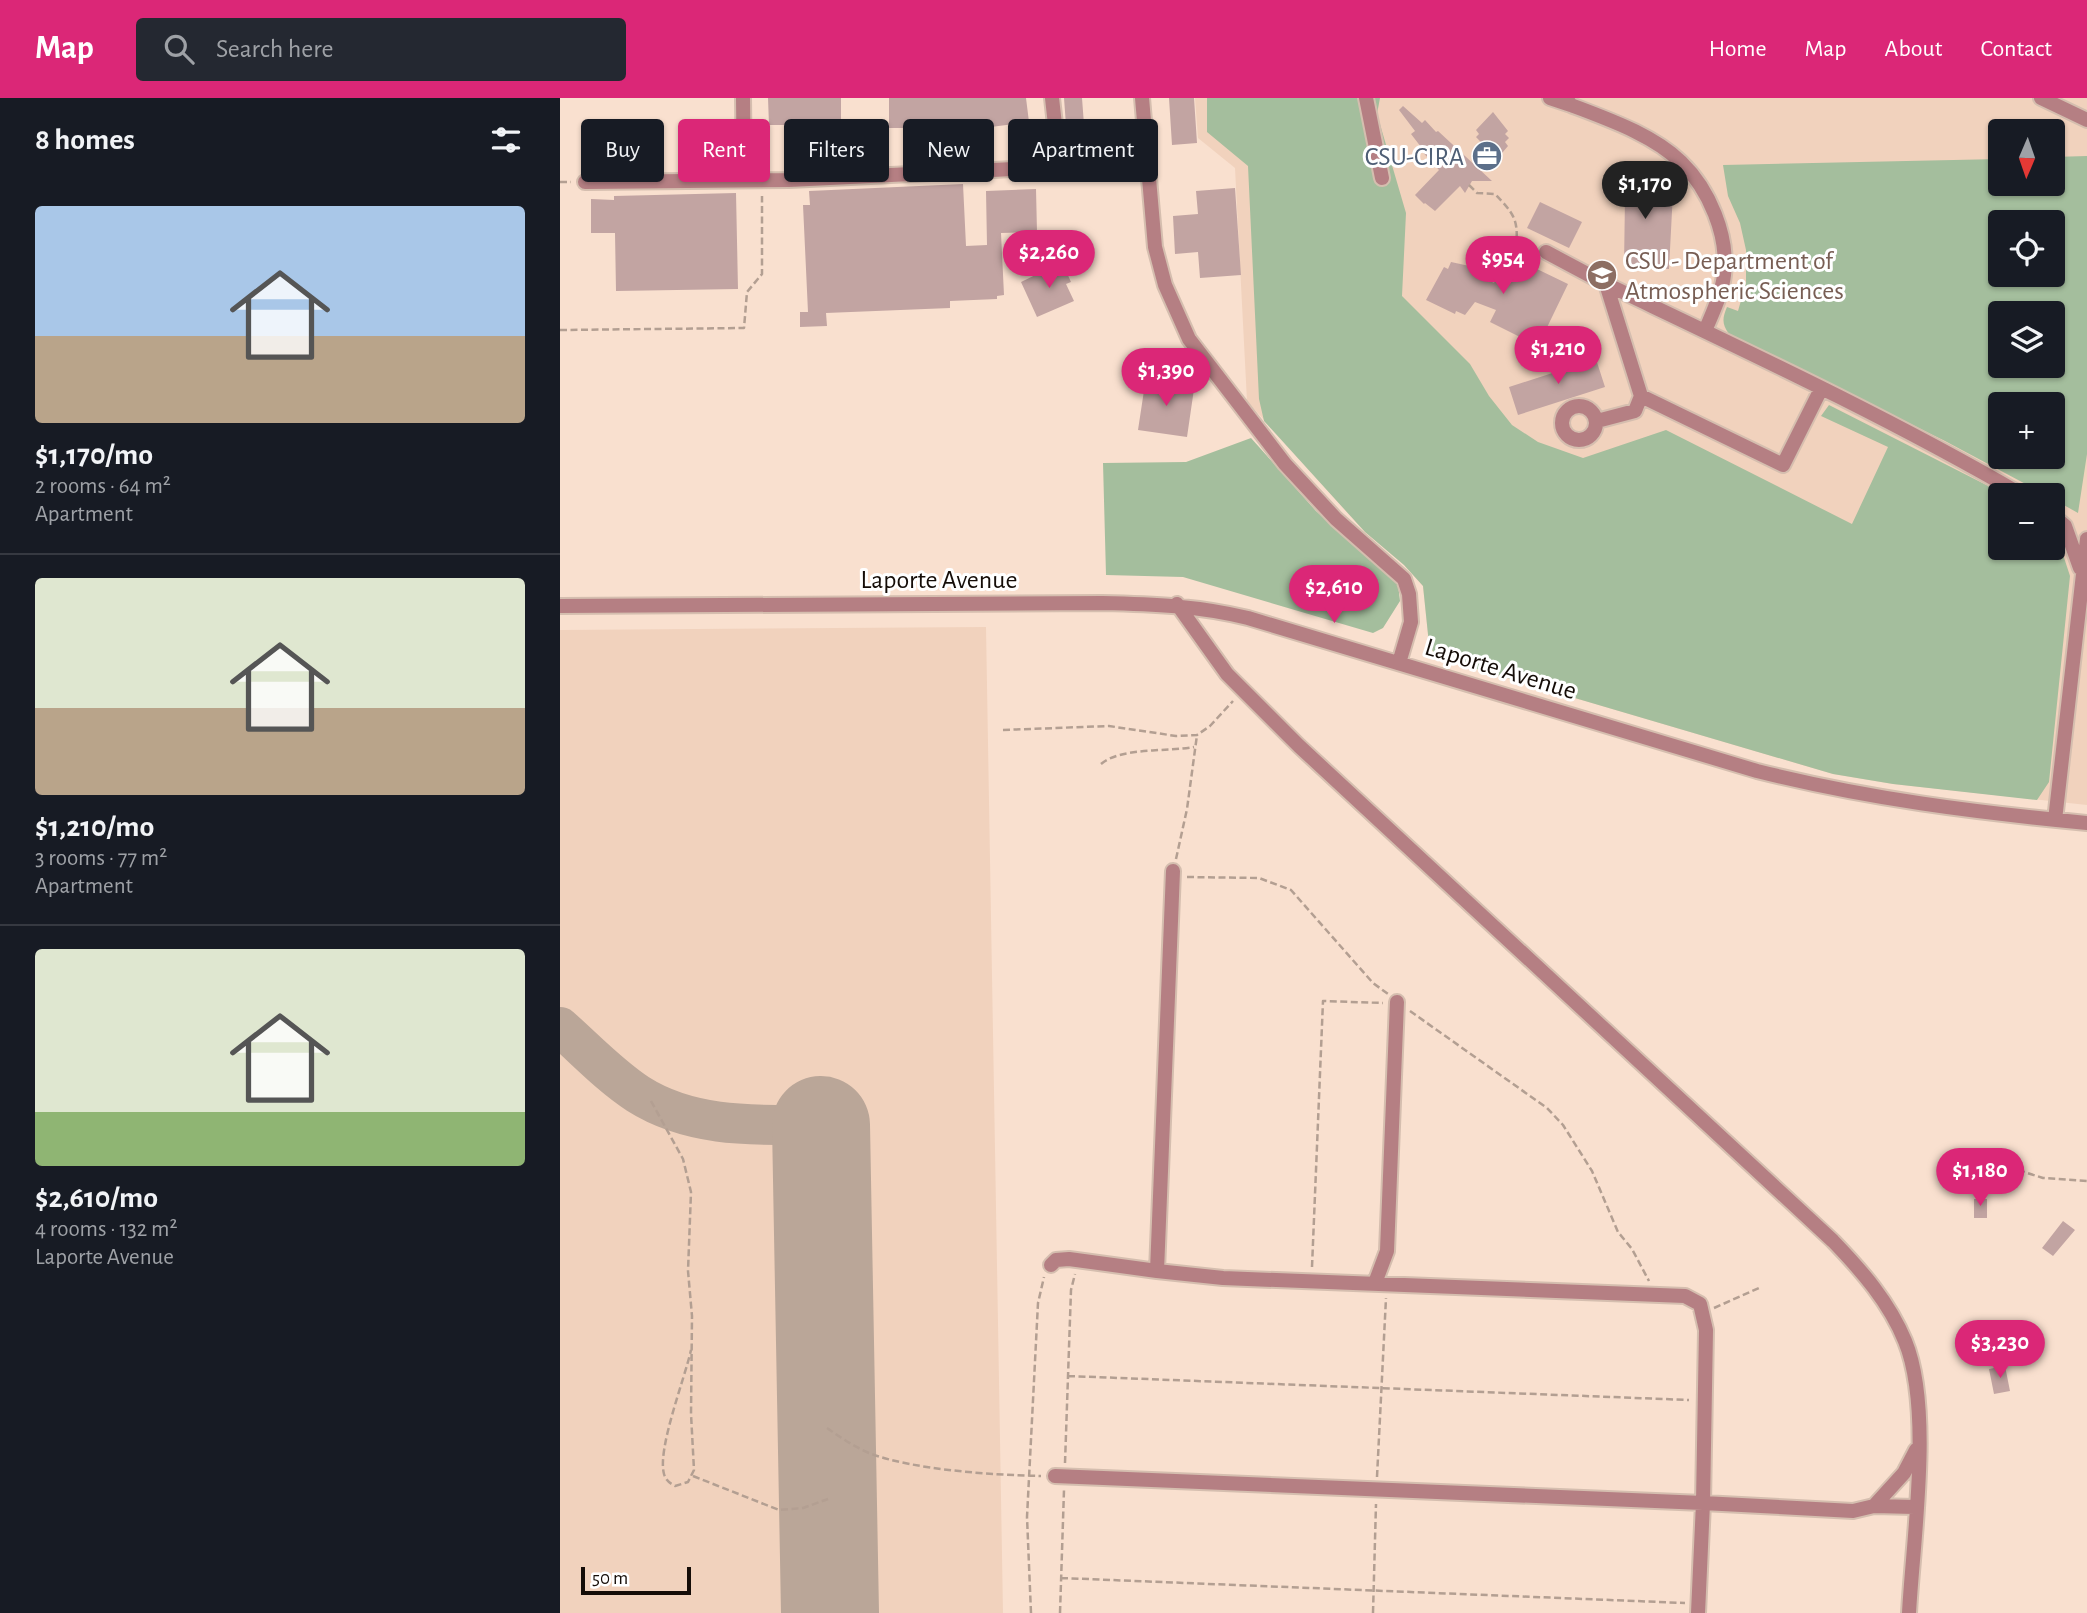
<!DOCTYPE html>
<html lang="en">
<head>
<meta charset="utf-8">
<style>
  :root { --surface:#171b24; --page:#242831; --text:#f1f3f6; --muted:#9ea1a6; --line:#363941; --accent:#db2777 }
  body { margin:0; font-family:"Alegreya Sans",sans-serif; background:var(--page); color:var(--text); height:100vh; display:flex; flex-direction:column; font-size:26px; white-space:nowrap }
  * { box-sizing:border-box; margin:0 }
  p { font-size:23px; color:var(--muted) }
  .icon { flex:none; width:38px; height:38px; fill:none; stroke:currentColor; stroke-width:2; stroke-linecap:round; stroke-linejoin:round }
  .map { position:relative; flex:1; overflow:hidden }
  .details { display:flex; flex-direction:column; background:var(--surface); width:560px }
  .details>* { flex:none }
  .guide { position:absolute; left:21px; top:21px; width:665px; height:63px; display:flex; gap:14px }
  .needle { width:46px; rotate:182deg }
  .buttons { position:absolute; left:1428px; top:21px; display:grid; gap:14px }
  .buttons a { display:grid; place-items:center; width:77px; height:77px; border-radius:7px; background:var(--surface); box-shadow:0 2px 5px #0004; font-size:35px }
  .scale { position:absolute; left:21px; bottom:18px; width:110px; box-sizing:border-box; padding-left:7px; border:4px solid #150d08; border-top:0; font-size:19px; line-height:24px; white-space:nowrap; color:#150d08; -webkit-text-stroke:5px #fff; paint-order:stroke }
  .price { position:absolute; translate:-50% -60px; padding:0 16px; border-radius:24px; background:var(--accent); color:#fff; font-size:23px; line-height:46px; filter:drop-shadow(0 2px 4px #0008) }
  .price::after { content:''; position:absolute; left:50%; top:42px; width:21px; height:16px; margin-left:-10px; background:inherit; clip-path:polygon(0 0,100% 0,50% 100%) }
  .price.current { background:#222; color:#fff }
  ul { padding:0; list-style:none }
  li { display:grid; align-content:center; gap:14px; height:371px; padding:0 35px }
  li+li { border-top:2px solid var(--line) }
  li span { display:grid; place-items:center; height:217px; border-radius:7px; color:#555 }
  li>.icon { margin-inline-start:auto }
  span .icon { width:126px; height:126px; fill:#fffc; stroke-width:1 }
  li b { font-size:30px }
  h2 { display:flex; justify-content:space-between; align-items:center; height:84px; padding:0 35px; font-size:30px }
  .pill { padding:0 24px; border-radius:7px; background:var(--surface); box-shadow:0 2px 5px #0004; font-size:24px; line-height:63px }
  .pill.current { background:var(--accent); color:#fff }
  header { display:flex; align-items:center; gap:42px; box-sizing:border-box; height:98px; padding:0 35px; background:var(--accent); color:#fff }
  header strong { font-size:33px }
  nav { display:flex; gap:38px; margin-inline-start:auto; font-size:24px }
  .search { width:490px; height:63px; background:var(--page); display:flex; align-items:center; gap:18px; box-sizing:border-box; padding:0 24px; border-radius:7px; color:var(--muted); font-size:26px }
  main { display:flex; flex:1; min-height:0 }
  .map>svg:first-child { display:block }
  .built { fill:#f1d2bd; fill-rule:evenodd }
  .green { fill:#a4be9d; fill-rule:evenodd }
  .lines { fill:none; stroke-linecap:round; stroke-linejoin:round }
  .taxiway { stroke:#baa698; stroke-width:40 }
  .runway { stroke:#baa698; stroke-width:98 }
  .building { fill:#c2a4a2 }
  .minor-casing { stroke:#d5beaf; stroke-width:18 }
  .path { stroke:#b39f92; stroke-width:2.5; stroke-dasharray:7 3.5; stroke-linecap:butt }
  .minor { stroke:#b57f83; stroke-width:14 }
  .labels { text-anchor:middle; stroke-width:6; stroke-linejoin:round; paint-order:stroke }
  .service-label { font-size:26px; fill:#4e5e75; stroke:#fff; text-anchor:end }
  .education-label { font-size:26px; fill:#785e54; stroke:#fff; text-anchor:start }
  .street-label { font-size:26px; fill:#150d08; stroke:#fff }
</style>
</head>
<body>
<header>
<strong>Map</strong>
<div class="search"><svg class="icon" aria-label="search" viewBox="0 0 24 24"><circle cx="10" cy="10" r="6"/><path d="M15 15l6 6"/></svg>Search here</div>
<nav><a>Home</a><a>Map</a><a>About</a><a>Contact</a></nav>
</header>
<main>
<section class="details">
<h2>8 homes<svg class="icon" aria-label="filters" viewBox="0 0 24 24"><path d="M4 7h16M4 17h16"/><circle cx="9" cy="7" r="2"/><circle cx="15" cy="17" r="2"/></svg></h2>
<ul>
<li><span style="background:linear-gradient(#a9c7e8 60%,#b9a48a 0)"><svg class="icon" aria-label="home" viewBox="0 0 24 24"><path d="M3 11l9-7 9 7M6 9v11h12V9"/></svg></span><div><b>$1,170/mo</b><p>2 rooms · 64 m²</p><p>Apartment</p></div></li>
<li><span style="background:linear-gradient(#dfe7d0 60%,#b9a48a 0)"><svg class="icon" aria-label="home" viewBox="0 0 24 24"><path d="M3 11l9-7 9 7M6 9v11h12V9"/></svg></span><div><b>$1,210/mo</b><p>3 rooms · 77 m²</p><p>Apartment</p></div></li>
<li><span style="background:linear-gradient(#dfe7d0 75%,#8fb573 0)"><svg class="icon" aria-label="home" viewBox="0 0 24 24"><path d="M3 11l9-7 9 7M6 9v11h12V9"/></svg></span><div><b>$2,610/mo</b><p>4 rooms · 132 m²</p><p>Laporte Avenue</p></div></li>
</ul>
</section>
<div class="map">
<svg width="1527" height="1515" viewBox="0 0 1527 1515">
  <rect width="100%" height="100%" fill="#f9e0cf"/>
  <path class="built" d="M635 0H1527V707L1333 686 1273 676 876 559 869 546 863 488 844 467 805 434 687 303 675 70 638 40ZM1440 33H1493V86H1440ZM1440 124H1493V177H1440ZM1440 215H1493V268H1440ZM1440 306H1493V359H1440ZM1440 397H1493V450H1440Z
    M426 529 443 1515H0V532Z"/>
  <path class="green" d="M647 0H820L817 16 846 115 842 198 910 266 929 298 952 327 978 344 1023 360 1106 332 1292 426 1328 349 1261 318 1269 307 1446 397H1440V450H1493V433L1497 438 1510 478 1489 684 1477 702 1333 686 1273 676 876 559 869 546 863 488 844 467 805 434 704 323 699 301 688 68 647 34Z
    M1527 58V356L1518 415 1493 401V397H1486L1385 343 1169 236C1162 226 1162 221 1167 209L1178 213 1186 185V152L1180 125 1168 98 1163 67 1440 61V86H1493V59ZM1440 124H1493V177H1440ZM1440 215H1493V268H1440ZM1440 306H1493V359H1440Z
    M691 340 756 413 838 486 840 503 823 530 813 535 623 479 546 477 543 365 626 364Z"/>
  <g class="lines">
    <path class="taxiway" d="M0 929C25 951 49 977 78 996 133 1031 199 1027 261 1027"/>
    <path class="runway" d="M261 1027 270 1515"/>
  </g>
  <path class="building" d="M208 0H281V24L273 25V30L226 31V27H209Z
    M329 0H466L469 24 423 30H329Z
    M504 0H522L525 40 507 41Z
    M609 0H634L637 45 612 47Z
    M843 8 862 25 865 22 876 34 878 33 932 83H912L905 95 900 88 875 113 865 105 864 106 855 97 879 72 859 50 861 49 851 36 855 33 839 12Z
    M933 14 948 33 945 36 949 40 945 44 948 48 937 61 916 39 919 36 916 32Z
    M1055 74 1093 76 1092 92 1113 94 1109 171 1064 168 1065 100H1053Z
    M403 86 406 148 427 147 426 93 476 91 477 134 441 135 444 197 437 198V201L390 203V210L266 215 267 228 240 229V214H248L243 107H250L249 93Z
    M675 90 681 177 640 180 638 154 615 156 613 118 638 116 636 93Z
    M176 95 178 191 56 193 55 135H31V101L54 102V98Z
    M980 104 1022 124 1009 150 967 130Z
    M948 157 1008 186 978 248 930 224 936 212 915 204 905 217 896 213 895 216 866 202 884 169 888 171 891 164 914 169 911 174 934 185Z
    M502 164 511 184 506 186 514 203 477 219 461 184Z
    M1034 255 1045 289 958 317 949 289 1017 267 1014 261Z
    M596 281 623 285 622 289 634 291 627 339 578 332 585 286 595 288Z
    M1414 1101H1427V1120H1414Z
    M1503 1123 1515 1132 1493 1158 1482 1150Z
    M1445 1268 1450 1293 1434 1296 1429 1271Z"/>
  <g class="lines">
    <g class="minor-casing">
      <path id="minor" d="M183 0 184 82
        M492 0 500 71
        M582 0 595 149 605 187 629 241 725 366 776 421 844 481 849 496 851 524 839 565
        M806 0 822 80
        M990 0 1011 7
        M1006 0 1011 7C1047 21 1092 36 1121 64 1149 91 1169 138 1164 177 1162 196 1152 216 1145 233
        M1481 0 1527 22
        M25 84 229 82 473 70 588 72
        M986 154 1046 186
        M1261 291 1223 367 1081 298 1046 186C1186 253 1328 319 1462 397
        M1002 325a17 17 0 1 1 34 0a17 17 0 1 1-34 0Z
        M1037 323 1075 313 1081 298
        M1493 418 1505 428 1520 470
        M617 506 667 576 739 648 1273 1143C1302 1173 1329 1204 1345 1243 1373 1311 1353 1440 1349 1515
        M0 508 542 505C593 506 639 508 688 520L1197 673C1309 701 1413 714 1527 725
        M1495 722 1527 441
        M613 773 597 1173 663 1180 1125 1198 1140 1206 1146 1232 1143 1405 1293 1413 1314 1408 1355 1409
        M491 1167 496 1162 509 1161 597 1173
        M815 1185 827 1153 837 904
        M495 1378 1143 1405 1138 1515
        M1314 1408 1344 1375 1356 1352"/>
    </g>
    <path class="path" d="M0 84H11
      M909 87 917 95 935 96C953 115 959 121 956 148
      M946 173 938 178 923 171 927 159 934 162 956 148 974 151
      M0 232 184 230 187 194 202 176V98
      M443 632 549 628 616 638 637 637 650 628 673 603
      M541 666C561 649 607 654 634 649
      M616 761 627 711 637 637
      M627 779 699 780 731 792 813 885 828 896
      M850 913 987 1010 1003 1027 1032 1073 1058 1134 1072 1151 1089 1183
      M91 1003 123 1061 131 1094 128 1173 132 1218 131 1316 134 1372 128 1384 115 1388C110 1385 106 1383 104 1376 97 1351 125 1280 131 1252
      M1458 1072 1483 1080 1527 1083
      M752 1169 763 903 823 905
      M1154 1210 1199 1190
      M508 1278 1129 1302
      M267 1330C280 1339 293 1348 309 1355 353 1372 433 1377 481 1378
      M505 1365 511 1192 515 1176
      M133 1378 219 1412 243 1410 268 1401
      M817 1379 826 1200
      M501 1480 1125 1505
      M471 1515 467 1419 478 1205 484 1179
      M500 1515 504 1392
      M813 1515 816 1406"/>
    <use href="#minor" class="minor"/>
  </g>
  <defs>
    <g id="office-disc" transform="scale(1.575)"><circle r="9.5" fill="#5c6f8a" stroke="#fff"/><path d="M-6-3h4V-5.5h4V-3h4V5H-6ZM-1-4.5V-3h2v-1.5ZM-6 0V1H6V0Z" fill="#fff"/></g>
    <g id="school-disc" transform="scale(1.575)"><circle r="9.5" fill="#8d6e63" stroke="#fff"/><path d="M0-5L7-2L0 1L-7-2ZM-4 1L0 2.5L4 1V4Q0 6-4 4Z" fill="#fff"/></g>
  </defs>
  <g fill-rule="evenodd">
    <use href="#office-disc" x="927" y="58"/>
    <use href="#school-disc" x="1042" y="177"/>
  </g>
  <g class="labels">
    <g class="service-label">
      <text x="904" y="67">CSU-CIRA</text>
    </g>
    <g class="education-label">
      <text x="1065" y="171">CSU - Department of<tspan x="1065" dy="30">Atmospheric Sciences</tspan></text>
    </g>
    <g class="street-label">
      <text x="379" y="490">Laporte Avenue</text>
      <text transform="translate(941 570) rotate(17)" y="9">Laporte Avenue</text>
    </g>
  </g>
</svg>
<div class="buttons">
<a><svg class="needle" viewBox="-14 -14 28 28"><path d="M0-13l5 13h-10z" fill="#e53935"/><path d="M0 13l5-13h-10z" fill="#9ea1a6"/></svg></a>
<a><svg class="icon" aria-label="locate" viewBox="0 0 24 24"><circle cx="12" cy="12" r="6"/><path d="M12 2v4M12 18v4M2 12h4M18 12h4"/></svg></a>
<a><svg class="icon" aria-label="layers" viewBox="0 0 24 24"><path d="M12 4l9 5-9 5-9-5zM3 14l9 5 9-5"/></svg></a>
<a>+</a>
<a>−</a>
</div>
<div class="scale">50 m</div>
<b class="price current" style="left:1085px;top:123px">$1,170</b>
<b class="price" style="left:489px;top:192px">$2,260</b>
<b class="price" style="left:943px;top:198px">$954</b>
<b class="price" style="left:998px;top:288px">$1,210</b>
<b class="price" style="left:606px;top:310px">$1,390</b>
<b class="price" style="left:774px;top:527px">$2,610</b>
<b class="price" style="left:1420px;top:1110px">$1,180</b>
<b class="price" style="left:1440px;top:1282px">$3,230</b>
<div class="guide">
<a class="pill">Buy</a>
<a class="pill current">Rent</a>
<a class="pill">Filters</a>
<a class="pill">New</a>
<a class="pill">Apartment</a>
</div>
</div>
</main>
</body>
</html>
